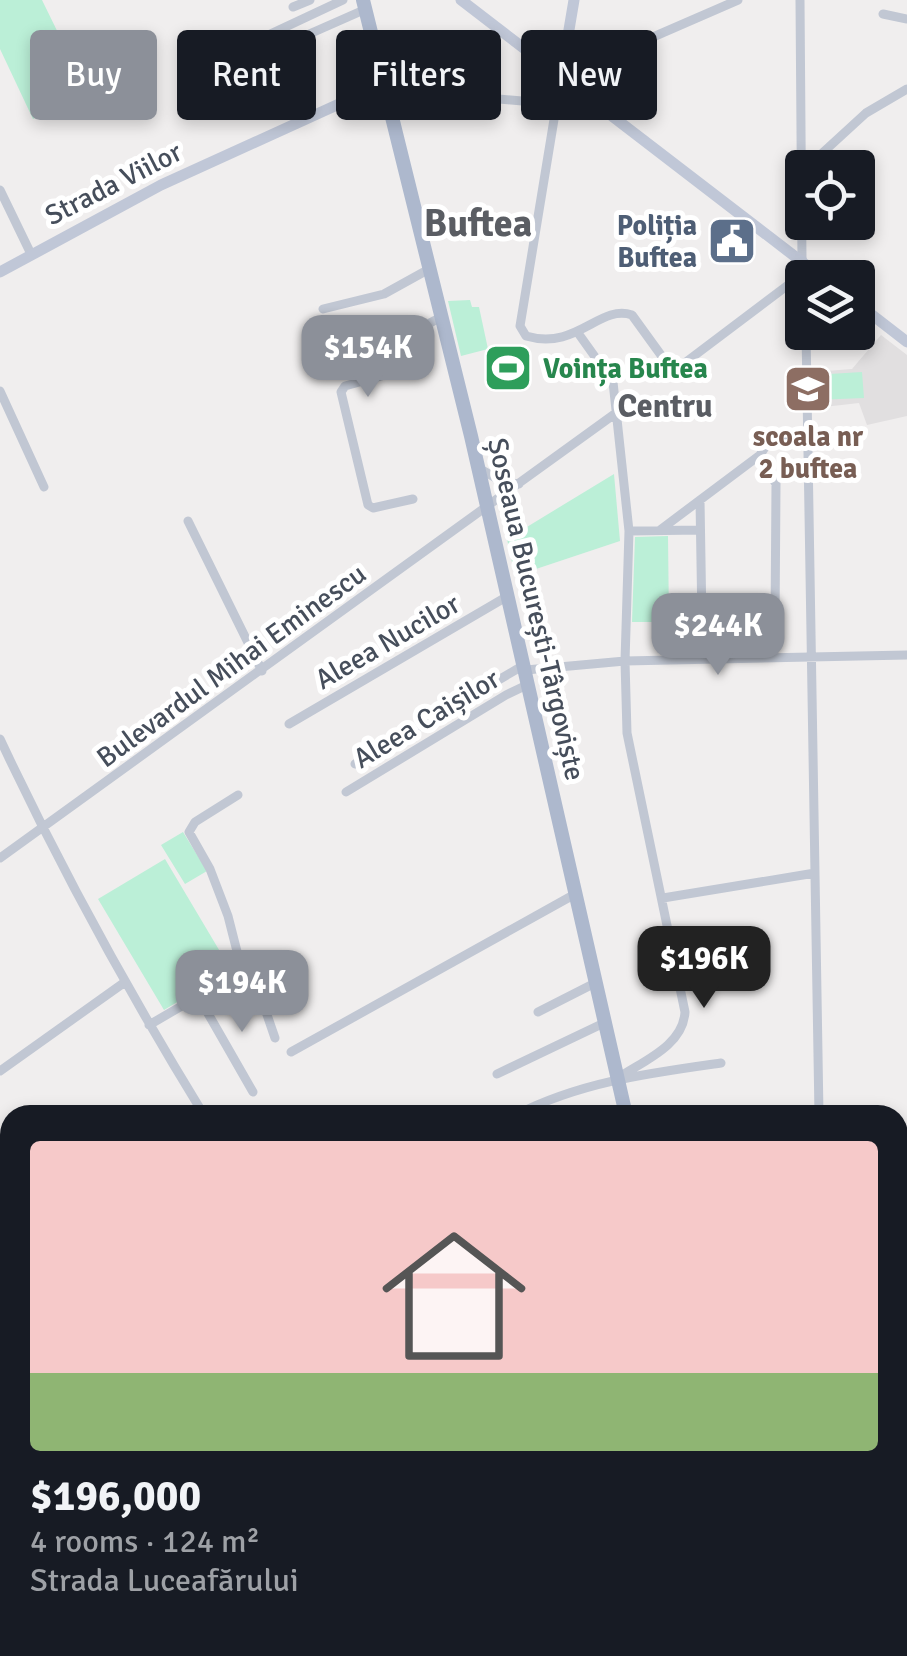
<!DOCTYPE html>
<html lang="en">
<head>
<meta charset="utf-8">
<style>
  :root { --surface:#171b24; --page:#20242c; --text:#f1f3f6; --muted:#9ea1a6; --line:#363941; --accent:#8c9099 }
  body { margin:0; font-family:Signika,sans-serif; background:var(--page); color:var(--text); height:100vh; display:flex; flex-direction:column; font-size:38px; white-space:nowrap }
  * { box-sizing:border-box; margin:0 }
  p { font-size:32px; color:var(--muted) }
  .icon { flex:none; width:55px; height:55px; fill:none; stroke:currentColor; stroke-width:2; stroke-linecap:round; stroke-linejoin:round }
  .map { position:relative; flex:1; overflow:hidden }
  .drawer { position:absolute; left:0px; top:1105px; width:908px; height:552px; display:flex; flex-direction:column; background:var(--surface); border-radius:30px 30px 0 0; box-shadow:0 5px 15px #0003 }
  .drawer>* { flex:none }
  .guide { position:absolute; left:30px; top:30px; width:848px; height:90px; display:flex; gap:20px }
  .tools { position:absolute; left:785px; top:150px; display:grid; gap:20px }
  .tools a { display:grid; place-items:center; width:90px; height:90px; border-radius:10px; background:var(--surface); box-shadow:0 5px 15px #0003; font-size:50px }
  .price { position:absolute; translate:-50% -85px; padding:0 22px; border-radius:20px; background:var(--accent); color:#fff; font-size:32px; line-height:65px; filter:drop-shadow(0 2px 5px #0008) }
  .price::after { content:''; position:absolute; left:50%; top:60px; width:30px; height:22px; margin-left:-15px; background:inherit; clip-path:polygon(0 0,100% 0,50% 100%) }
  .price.active { background:#222; color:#fff }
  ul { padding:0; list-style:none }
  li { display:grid; align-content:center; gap:20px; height:530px; padding:0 30px }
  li+li { border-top:2px solid var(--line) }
  li span { display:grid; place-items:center; height:310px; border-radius:10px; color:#555 }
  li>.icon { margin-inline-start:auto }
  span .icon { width:180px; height:180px; fill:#fffc; stroke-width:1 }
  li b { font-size:42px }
  .chip { padding:0 35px; border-radius:10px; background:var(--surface); box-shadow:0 5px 15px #0003; font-size:35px; line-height:90px }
  .chip.active { background:var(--accent); color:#fff }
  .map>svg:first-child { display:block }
  .education { fill:#e1dfe0 }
  .green { fill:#bbefd7 }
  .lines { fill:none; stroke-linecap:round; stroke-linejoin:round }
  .street { stroke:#c1c7d3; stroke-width:9 }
  .secondary { stroke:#c0c7d7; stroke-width:11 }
  .primary { stroke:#adb8cd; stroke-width:14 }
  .rail { stroke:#b0b2b8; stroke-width:2.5 }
  .labels { text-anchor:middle; stroke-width:10; stroke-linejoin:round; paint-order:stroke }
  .street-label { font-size:28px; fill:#464e5b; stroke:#fff }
  .service-label { font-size:28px; font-weight:bold; fill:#4e5e75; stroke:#fff; text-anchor:end }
  .leisure-label { font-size:28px; font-weight:bold; fill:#27864d; stroke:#fff; text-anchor:start }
  .education-label { font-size:28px; font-weight:bold; fill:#785e54; stroke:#fff }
  .quarter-label { font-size:32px; font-weight:bold; fill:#5a5d63; stroke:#fff }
  .district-label { font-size:38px; font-weight:bold; fill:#5a5d63; stroke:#fff }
</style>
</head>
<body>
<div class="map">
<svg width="907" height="1656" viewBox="0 0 907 1656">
  <rect width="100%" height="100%" fill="#f0eeee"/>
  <path class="education" d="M881 335 907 355V416L867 425 859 403 815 408 813 372 852 369Z
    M898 1578 907 1580V1656H808L806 1648H898Z"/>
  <path class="green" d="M0 0H42L88 94 33 119 0 49Z
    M470 300 472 307H479L488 349 461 356 448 301Z
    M862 372 864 398 815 400 813 375Z
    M614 474 620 541 515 576 507 539Z
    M668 536 669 622H632L635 537Z
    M183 832 207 871 185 884 161 845Z
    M165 859 231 970 164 1010 98 899Z"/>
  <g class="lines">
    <path class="street" d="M738 0 561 77 520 326 526 336C577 351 599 304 632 315L666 362 682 365 796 279
      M800 0 802 261
      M293 7 310 0
      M883 14 907 19
      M226 55 343 0
      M214 76 366 9
      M387 89 556 104
      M806 168 866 113 907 89
      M0 190 31 254
      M323 309 384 294 431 268
      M806 332 819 1115
      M578 333 613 382 629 531 625 661 627 733 685 1012C683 1046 643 1061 618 1078
      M0 391 44 487
      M480 469 503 482 519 484
      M413 499 373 508 368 505 341 392 345 386 392 373 396 348 402 338 443 316
      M700 500 702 623 775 624 776 484 760 455
      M188 521 262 671
      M660 530 760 455 769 441 808 438
      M629 531 700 530
      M744 625 745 657
      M526 670 625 661 907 655
      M289 724 508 596
      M0 739C61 869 129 993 204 1115
      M355 764 524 665
      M346 792 506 695 529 684
      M238 795 195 822 189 832 210 869 228 916 242 971
      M0 858 616 413
      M663 898 815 873
      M242 971H252L275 1038
      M198 996 253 1092
      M538 1012 597 982
      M149 1025 242 971
      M291 1052 577 893
      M0 1071 125 982
      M497 1074 606 1022
      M516 1115C580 1082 650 1073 721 1063
      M898 1136 907 1135
      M898 1209 903 1212 907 1237
      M898 1281H907
      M0 1294 10 1298
      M898 1367 907 1371
      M0 1375 10 1398
      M0 1515 10 1510
      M463 1648 468 1656
      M74 1656 88 1648
      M304 1656 318 1648
      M486 1656 499 1648"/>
    <path class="secondary" d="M461 0 823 278
      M561 77 574 0
      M802 261 795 274 802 284
      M0 272 161 185 361 94 387 89
      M858 304 907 342"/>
    <path class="primary" d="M363 0 471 436 626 1115
      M745 1648 747 1656"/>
    <path class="rail" d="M0 1237 10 1236"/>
  </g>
  <defs>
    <g id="civic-square" transform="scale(2.5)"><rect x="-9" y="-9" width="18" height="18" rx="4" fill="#5c6f8a" stroke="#fff"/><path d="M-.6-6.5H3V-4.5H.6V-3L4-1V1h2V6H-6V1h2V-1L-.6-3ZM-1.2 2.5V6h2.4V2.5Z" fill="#fff"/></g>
    <g id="stadium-square" transform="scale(2.5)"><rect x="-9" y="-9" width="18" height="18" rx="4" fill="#2e9e5b" stroke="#fff"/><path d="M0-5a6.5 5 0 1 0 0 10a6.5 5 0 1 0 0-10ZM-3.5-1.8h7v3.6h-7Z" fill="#fff"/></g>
    <g id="school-square" transform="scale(2.5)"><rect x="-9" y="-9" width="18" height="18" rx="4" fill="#8d6e63" stroke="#fff"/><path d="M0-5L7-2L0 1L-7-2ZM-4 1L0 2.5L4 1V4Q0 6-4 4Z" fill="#fff"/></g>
  </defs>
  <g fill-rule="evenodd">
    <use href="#civic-square" x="732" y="241"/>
    <use href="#stadium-square" x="508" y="368"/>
    <use href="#school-square" x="808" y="389"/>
  </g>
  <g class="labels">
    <g class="street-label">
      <text transform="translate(113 183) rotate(-27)" y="10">Strada Viilor</text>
      <text transform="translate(537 609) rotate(77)" y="10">Șoseaua București-Târgoviște</text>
      <text transform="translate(387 641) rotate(-30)" y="10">Aleea Nucilor</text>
      <text transform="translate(231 665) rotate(-36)" y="10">Bulevardul Mihai Eminescu</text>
      <text transform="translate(426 718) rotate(-31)" y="10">Aleea Caișilor</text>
    </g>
    <g class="service-label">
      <text x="697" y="235">Poliția<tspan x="697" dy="32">Buftea</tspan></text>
    </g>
    <g class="leisure-label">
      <text x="543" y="378">Voința Buftea</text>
    </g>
    <g class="education-label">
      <text x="808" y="446">scoala nr<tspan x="808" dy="32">2 buftea</tspan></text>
    </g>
    <g class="quarter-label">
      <text x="665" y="417">Centru</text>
    </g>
    <g class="district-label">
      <text x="478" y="236">Buftea</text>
    </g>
  </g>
</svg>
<div class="tools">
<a><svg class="icon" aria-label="locate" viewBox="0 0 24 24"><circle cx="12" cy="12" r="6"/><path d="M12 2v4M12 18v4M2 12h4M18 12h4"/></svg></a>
<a><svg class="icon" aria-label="layers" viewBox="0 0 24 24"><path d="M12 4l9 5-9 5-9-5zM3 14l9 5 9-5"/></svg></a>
</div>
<b class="price" style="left:368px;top:400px">$154K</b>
<b class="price" style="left:718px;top:678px">$244K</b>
<b class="price active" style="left:704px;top:1011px">$196K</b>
<b class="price" style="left:242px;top:1035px">$194K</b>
<div class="guide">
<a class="chip active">Buy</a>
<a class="chip">Rent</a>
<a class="chip">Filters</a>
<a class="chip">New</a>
</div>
<section class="drawer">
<ul>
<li><span style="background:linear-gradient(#f6c9c9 75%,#8fb573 0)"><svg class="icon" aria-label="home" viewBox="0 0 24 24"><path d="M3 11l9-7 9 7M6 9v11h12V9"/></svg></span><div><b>$196,000</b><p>4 rooms · 124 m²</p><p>Strada Luceafărului</p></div></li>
</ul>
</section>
</div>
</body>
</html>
